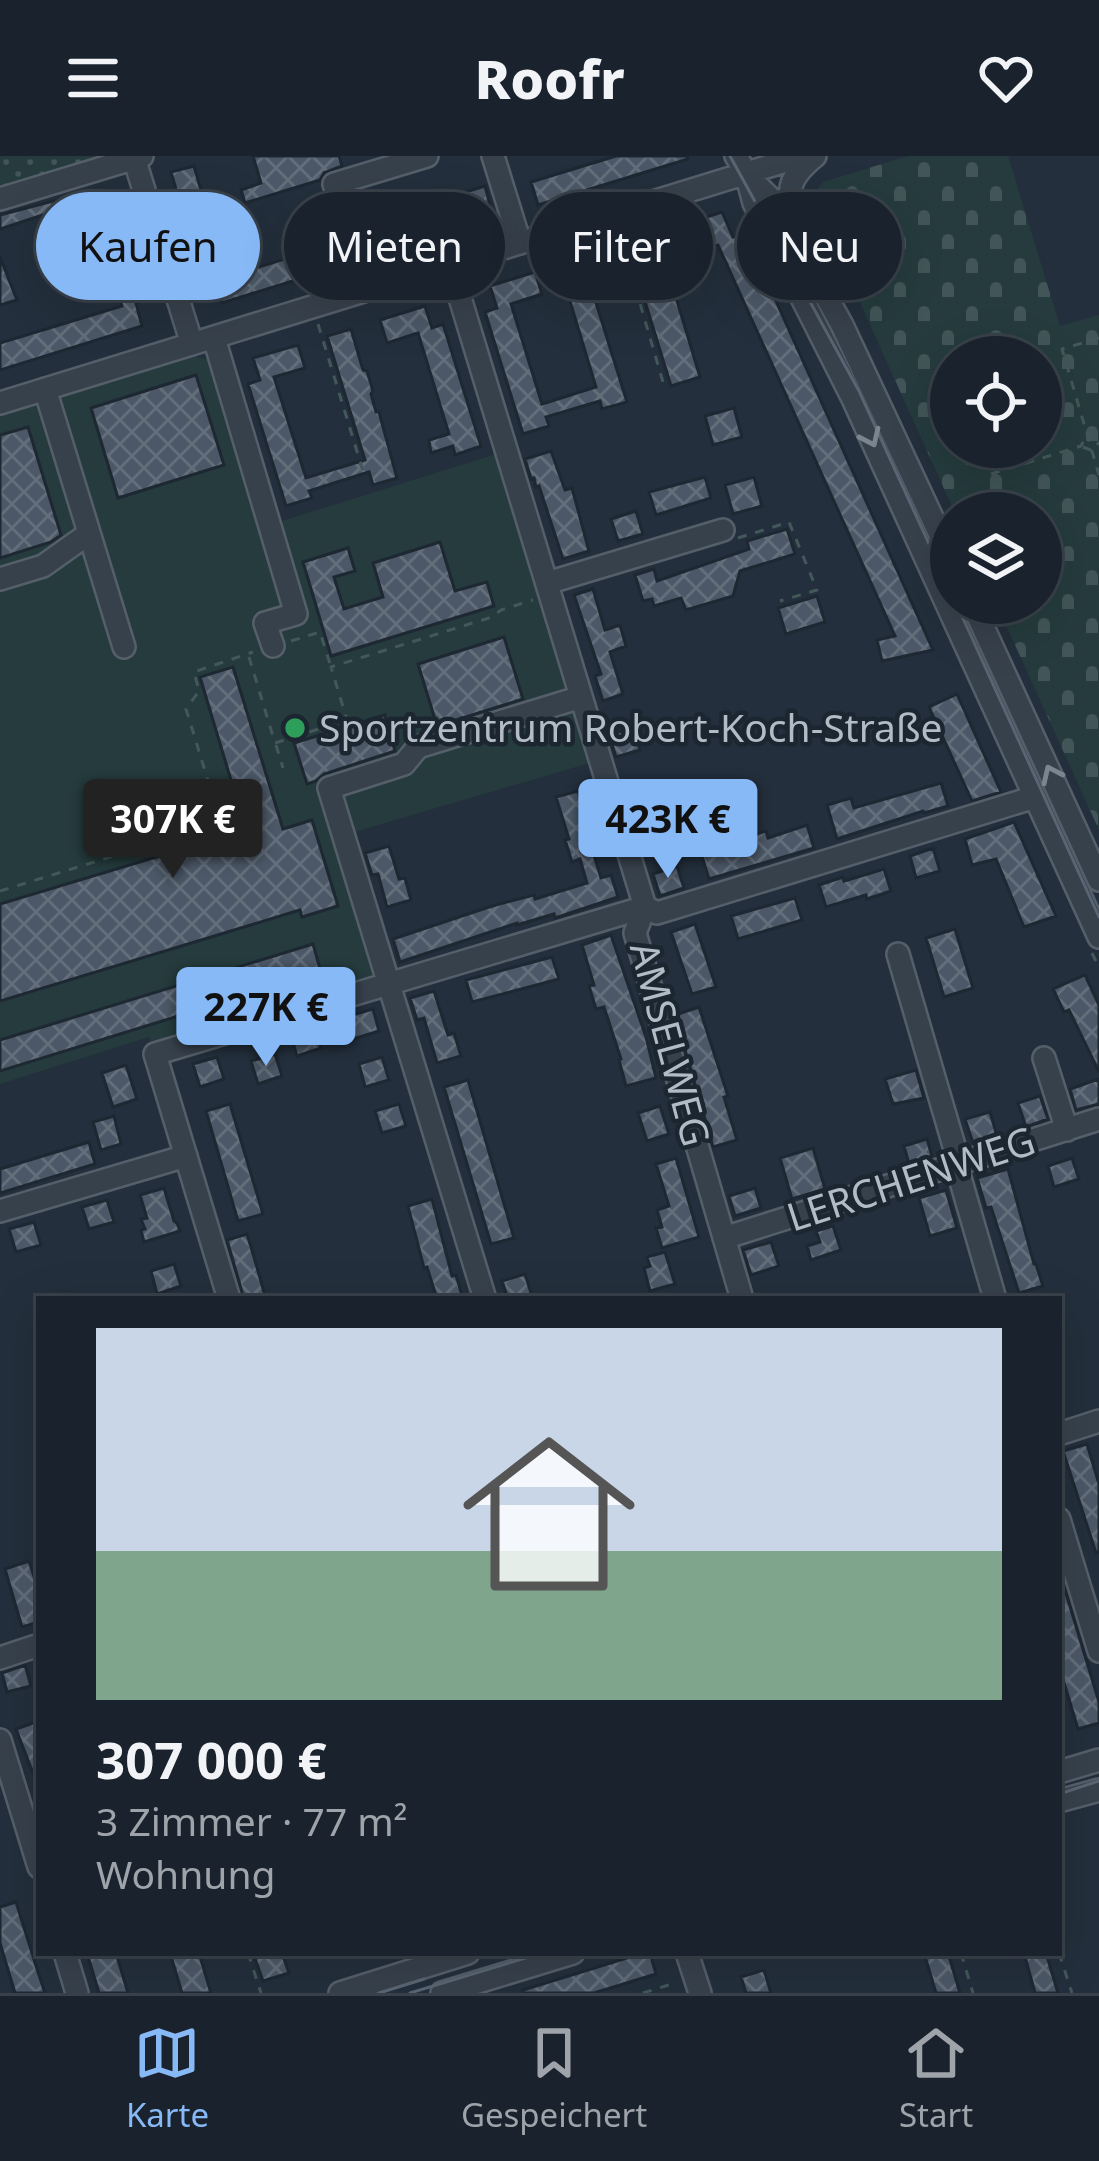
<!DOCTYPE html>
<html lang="de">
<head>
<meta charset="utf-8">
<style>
  :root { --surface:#1a232d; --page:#272f39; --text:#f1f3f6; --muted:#9fa4aa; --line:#384049; --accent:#88b9f7 }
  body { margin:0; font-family:"Noto Sans",sans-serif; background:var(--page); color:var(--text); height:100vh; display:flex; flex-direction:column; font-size:45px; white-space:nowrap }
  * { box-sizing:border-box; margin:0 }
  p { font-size:39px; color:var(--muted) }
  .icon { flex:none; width:66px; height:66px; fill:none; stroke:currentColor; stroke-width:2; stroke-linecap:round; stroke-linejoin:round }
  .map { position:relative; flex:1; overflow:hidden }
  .panel { position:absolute; left:36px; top:1140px; width:1026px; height:660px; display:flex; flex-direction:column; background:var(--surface); border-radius:0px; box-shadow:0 12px 48px #0002,0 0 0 3px var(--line) }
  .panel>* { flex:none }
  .top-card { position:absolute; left:36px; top:36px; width:1029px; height:108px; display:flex; gap:24px }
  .controls { position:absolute; left:930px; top:180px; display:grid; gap:24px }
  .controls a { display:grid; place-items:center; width:132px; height:132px; border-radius:50%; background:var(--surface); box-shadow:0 12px 48px #0002,0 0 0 3px var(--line); font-size:60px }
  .price { position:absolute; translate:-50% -102px; padding:0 27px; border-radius:12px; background:var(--accent); color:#111; font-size:39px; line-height:78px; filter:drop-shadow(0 3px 6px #0008) }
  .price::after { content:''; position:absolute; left:50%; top:72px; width:36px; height:27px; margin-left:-18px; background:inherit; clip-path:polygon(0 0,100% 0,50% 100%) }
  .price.current { background:#222; color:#fff }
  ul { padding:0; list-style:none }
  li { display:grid; align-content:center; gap:24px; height:636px; padding:0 60px }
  li span { display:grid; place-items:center; height:372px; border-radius:0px; color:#555 }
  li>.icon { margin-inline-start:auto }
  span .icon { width:216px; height:216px; fill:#fffc; stroke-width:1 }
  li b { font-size:51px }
  .tag { padding:0 42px; border-radius:54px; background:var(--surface); box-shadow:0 12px 48px #0002,0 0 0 3px var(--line); font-size:42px; line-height:108px }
  .tag.current { background:var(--accent); color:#111 }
  header { display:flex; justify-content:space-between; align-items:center; height:156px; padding:0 60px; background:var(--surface); font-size:54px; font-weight:800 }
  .menu { display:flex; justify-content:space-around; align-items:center; height:168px; border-top:3px solid var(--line); background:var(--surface); font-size:33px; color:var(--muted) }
  .menu a { display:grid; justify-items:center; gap:6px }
  .menu .current { color:var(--accent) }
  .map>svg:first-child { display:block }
  .green { fill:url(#green-dots) }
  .cemetery { fill:url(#cemetery-stones); fill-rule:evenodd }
  .pitch { fill:#253b3d }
  .building { fill:url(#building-cross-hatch); stroke:#1e2833; stroke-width:3 }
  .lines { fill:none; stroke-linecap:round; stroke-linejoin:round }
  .minor-casing { stroke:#555f6a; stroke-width:26 }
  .path { stroke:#43585a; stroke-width:3; stroke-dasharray:9 9; stroke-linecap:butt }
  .minor { stroke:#37414c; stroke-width:21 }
  .tram { stroke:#596573; stroke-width:3 }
  .oneway { stroke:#7b8590 }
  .leisure-dot { fill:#2e9e5b; stroke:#1c2631; stroke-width:4.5 }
  .labels { text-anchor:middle; stroke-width:9; stroke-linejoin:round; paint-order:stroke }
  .poi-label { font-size:39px; fill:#b2bcc7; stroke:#1c2631; text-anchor:start }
  .street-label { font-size:39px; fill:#b2bcc7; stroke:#1c2631 }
</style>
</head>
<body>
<header><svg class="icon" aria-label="menu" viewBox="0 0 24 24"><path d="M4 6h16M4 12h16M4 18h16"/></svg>Roofr<svg class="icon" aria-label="heart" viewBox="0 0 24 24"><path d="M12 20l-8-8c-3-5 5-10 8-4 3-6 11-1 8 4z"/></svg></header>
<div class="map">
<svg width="1099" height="1837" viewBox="0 0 1099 1837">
  <defs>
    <pattern id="green-dots" width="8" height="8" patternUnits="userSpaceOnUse" patternTransform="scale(3)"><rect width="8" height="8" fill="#253b3d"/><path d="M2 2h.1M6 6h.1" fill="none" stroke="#425558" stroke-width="1.8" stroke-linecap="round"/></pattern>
    <pattern id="cemetery-stones" width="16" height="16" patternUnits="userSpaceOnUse" patternTransform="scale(3)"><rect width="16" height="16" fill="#253b3d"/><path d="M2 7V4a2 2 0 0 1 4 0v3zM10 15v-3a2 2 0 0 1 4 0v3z" fill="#425558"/></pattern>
    <pattern id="building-cross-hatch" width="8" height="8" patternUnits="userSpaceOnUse" patternTransform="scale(3)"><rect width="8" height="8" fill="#4c5867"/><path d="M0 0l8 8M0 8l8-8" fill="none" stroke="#636e7b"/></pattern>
  </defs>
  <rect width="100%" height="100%" fill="#232f3c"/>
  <path class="green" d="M0 0H124L0 39Z"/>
  <path class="cemetery" d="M908 0H1008L1060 170 1099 159V674L996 447H1041V357H955L812 40 823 26ZM951 201H1041V291H951Z"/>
  <path class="pitch" d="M194 200 210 204 269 369 506 295 600 604 344 679 388 827 155 898 149 881 0 928V259Z"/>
  <path class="building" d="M253 0H339L342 10 324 17 320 24 245 47 241 34 261 27Z
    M616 0H687L688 3 538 49 531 26Z
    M194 10 226 121 334 88 341 110 222 147 215 126 204 129 171 16Z
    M485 30 491 53 379 87 372 65Z
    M87 36 91 49 114 42 146 144 136 147 142 170 0 214V187L122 150 94 60 57 71 52 56 0 73V59Z
    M722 56 733 81 745 76 933 494 882 505 877 484 895 480 718 89 665 105 700 221 671 230 628 90 680 74 679 70Z
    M0 101 17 144 0 149Z
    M582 102 627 246 602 253 600 245 546 261 549 270 523 278 485 156 497 152 490 130 535 116 542 138 511 148 542 248 596 231 559 109Z
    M425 150 432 172 443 168 481 290 455 299 453 290 431 297 429 284 449 278 418 177 387 187 380 164Z
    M351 173 363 214 367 215 373 235 371 238 376 256H379L397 322 373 329 369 316 309 335 312 342 286 350 248 228 260 224 253 202 298 189 305 212 274 221 306 322 365 304 327 180Z
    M196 219 224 309 118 342 91 252Z
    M734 252 742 281 713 289 705 260Z
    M28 271 61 379 51 386 0 402V279Z
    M551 295 565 334 572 332 589 395 563 403 539 330 536 331 534 322 531 323 525 303Z
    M705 321 711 342 656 359 649 336Z
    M754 321 762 350 733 358 725 329Z
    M636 355 643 378 618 385 611 363Z
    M787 373 795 398 740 415 733 440 686 454 681 442 654 450 652 443 643 445 635 419 654 413 657 425 749 393 747 385Z
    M440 386 455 435 487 426 494 450 331 500 303 406 348 392 355 415 334 421 344 453 383 441 373 407Z
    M593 433 605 474 620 469 626 490 610 496 623 538 603 545 595 520 601 518 574 439Z
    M817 440 825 466 786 478 778 452Z
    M504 481 523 543 437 570 418 508Z
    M233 511 283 673 312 664 338 750 302 761 300 754 0 845V748L246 674 200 521Z
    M957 538 1001 636 972 645 929 551Z
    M385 559 395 595 324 618 316 625 307 628 294 587Z
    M633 571 640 594 616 601 609 579Z
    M941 627 948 650 924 657 923 655 837 683 827 649 851 642 854 652Z
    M578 635 585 656 581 657 601 722 611 719 618 741 555 762 554 758 517 769V767L400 806 393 783 492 750 534 739 535 743 587 727 580 703 572 706 565 684 569 683 556 641Z
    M651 646 658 668 638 675 631 653Z
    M1014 666 1056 760 1024 771 996 703 972 709 965 683Z
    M807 669 814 692 709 723 699 691 723 683 724 688 766 675 768 682Z
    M389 690 399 723 405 722 411 744 387 751 378 718 372 719 365 697Z
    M933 692 940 715 916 722 910 700Z
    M677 710 684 732 660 740 653 718Z
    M884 713 891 735 867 743 866 739 826 751 819 729 843 721 844 725Z
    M795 742 802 764 738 783 731 760Z
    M695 768 716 831 692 838 671 776Z
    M955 773 973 832 944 841 926 782Z
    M611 779 646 881 656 922 626 930 619 904 621 903 604 851 596 853 589 830 594 829 582 789Z
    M313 788 321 816 0 915V884Z
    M552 801 559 823 472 846 466 824Z
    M1085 819 1099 849V916L1069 854 1064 856 1053 833Z
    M434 835 448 879 454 877 461 900 437 907 424 862 417 864 410 842Z
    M699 851 728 940 724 941 737 984 713 991 675 859Z
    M373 853 379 875 344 886 338 863Z
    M314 870 321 892 297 900 290 877Z
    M275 898 282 920 258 928 251 905Z
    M217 901 224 923 200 931 193 908Z
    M382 901 389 924 365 931 359 908Z
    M126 909 137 943 113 951 102 917Z
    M916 914 924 942 893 948 885 923Z
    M1099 923V948L1076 954 1070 933Z
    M468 924 514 1082 491 1088 444 931Z
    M1040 940 1048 963 1026 971 1018 947Z
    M230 948 263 1058 238 1065 206 955Z
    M399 948 406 970 382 977 375 955Z
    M660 950 669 978 647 985 638 957Z
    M990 956 997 980 973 987 965 963Z
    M114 960 121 988 101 994 93 966Z
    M927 983 932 1000 909 1008 904 990Z
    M89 986 95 1008 0 1037V1013Z
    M813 992 825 1033 792 1043 780 1002Z
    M676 1002 699 1081 662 1092 656 1072 662 1071 657 1054 669 1050 656 1008Z
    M1072 1002 1079 1023 1054 1031 1048 1010Z
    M1008 1013 1034 1108H1036L1043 1130 1019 1137 991 1051 986 1052 977 1022Z
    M164 1032 174 1065 177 1067 180 1075 144 1086 141 1074 145 1073 141 1063 147 1062 140 1039Z
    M755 1032 761 1052 735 1060 729 1040Z
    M946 1034 957 1072 930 1080 919 1042Z
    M432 1043 452 1120 456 1119 463 1143H437L427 1111 424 1112 408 1050Z
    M107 1044 114 1066 89 1073 82 1051Z
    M34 1066 41 1089 16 1096 9 1073Z
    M833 1070 841 1094 811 1104 807 1090 820 1086 816 1075Z
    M247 1078 254 1101 266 1143H244L227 1084Z
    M771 1086 779 1110 751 1119 743 1094Z
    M665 1096 675 1128 650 1135 644 1112 650 1110 647 1101Z
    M174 1108 181 1130 157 1138 151 1115Z
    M525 1118 533 1143H508L502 1125Z
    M1087 1288 1099 1328V1396L1096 1397 1063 1295Z
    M29 1405 39 1436V1466L22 1471 5 1413Z
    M1062 1424 1099 1546V1567L1078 1573 1059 1510V1425Z
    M25 1509 31 1530 7 1536 2 1517Z
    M39 1565V1624L36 1625 16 1573Z
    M16 1746 38 1816 45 1837H15L0 1787V1751Z
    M87 1797H116L128 1837H99Z
    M170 1797H199L211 1837H182Z
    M253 1797H282L289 1817 263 1825Z
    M643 1797H650L656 1818 594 1837H524L523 1834Z
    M924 1797H948L960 1837H936Z
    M1024 1797H1046L1058 1837H1035Z
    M764 1814 771 1837H746L741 1821Z"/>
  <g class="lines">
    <g class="minor-casing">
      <path id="minor" d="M493 0 520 87
        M736 0 746 17 754 47 853 243 1099 781
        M134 2 192 188
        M750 22 774 46 842 169 951 402
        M0 43 142 0
        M804 73C786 39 783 26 815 0
        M450 109 645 751 635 777 742 1143
        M366 134 334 28 427 0
        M214 182 296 458 265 467 273 490
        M45 233 124 491
        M0 247 802 0
        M0 423 43 410 88 378
        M547 427 723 374
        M972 447 1099 724
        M898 798 959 1007
        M1044 902 1067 974
        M956 1008 995 1143
        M0 1055 186 1000
        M724 1082 1099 963
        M229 1143 155 898 645 751 657 757 1035 641
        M485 1143 329 632 404 608 418 591 581 541
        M1059 1278 1099 1265
        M1059 1363 1099 1495
        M0 1502 39 1489
        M0 1584 39 1711
        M1059 1616 1099 1604
        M1059 1645 1099 1634
        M65 1797 77 1837
        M687 1797 700 1837
        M340 1837 468 1797
        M442 1837 573 1797"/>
    </g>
    <path class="path" d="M620 79 665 233
      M318 168 363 315
      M1099 182 1062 193 1099 319
      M1083 291 1093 295 1099 286
      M991 318 1081 290 1088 277 1099 284
      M738 382 789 366 817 434 780 445
      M291 485 320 476 331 511
      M249 501 275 587 347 564 331 511 492 461 501 454 533 444
      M276 589 283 612
      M0 735 221 667 186 553 199 535 194 516 253 496
      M1092 797 1099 812
      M248 1797 261 1837
      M961 1797 973 1837
      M1059 1797 1072 1837
      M643 1837 675 1827"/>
    <use href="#minor" class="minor"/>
    <path class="tram" d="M730 0 859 235 951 436
      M956 447 1099 761
      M1059 1638 1099 1625
      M379 1837 424 1823
      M410 1837 542 1797"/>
  </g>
  <defs><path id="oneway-chevron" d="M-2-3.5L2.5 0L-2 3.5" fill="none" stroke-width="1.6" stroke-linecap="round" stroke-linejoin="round" transform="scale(3)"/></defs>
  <g class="oneway">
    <use href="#oneway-chevron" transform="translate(871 282) rotate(65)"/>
    <use href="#oneway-chevron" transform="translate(1051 618) rotate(-115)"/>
  </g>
  <circle class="leisure-dot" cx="295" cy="572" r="12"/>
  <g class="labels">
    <g class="poi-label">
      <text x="319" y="586">Sportzentrum Robert-Koch-Straße</text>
    </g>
    <g class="street-label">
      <text transform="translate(670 888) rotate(75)" y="14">AMSELWEG</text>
      <text transform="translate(911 1023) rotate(-18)" y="14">LERCHENWEG</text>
    </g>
  </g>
</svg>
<div class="controls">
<a><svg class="icon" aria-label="locate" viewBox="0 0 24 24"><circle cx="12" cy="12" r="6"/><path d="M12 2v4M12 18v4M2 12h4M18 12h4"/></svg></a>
<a><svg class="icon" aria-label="layers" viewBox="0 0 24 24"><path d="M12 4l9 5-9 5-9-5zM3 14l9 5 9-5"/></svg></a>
</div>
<b class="price current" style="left:173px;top:725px">307K €</b>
<b class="price" style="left:668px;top:725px">423K €</b>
<b class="price" style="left:266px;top:913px">227K €</b>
<div class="top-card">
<a class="tag current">Kaufen</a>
<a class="tag">Mieten</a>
<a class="tag">Filter</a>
<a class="tag">Neu</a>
</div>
<section class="panel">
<ul>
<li><span style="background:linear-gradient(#c9d6e8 60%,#7fa58c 0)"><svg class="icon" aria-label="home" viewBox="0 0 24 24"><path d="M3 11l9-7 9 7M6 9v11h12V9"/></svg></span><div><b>307 000 €</b><p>3 Zimmer · 77 m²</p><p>Wohnung</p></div></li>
</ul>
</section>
</div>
<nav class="menu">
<a class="current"><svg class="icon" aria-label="map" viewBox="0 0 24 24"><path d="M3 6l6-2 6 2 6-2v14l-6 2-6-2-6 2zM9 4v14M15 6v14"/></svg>Karte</a>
<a><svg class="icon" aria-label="saved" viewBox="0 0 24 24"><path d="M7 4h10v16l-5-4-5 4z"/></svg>Gespeichert</a>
<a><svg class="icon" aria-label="home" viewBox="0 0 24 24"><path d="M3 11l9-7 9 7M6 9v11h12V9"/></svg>Start</a>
</nav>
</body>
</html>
